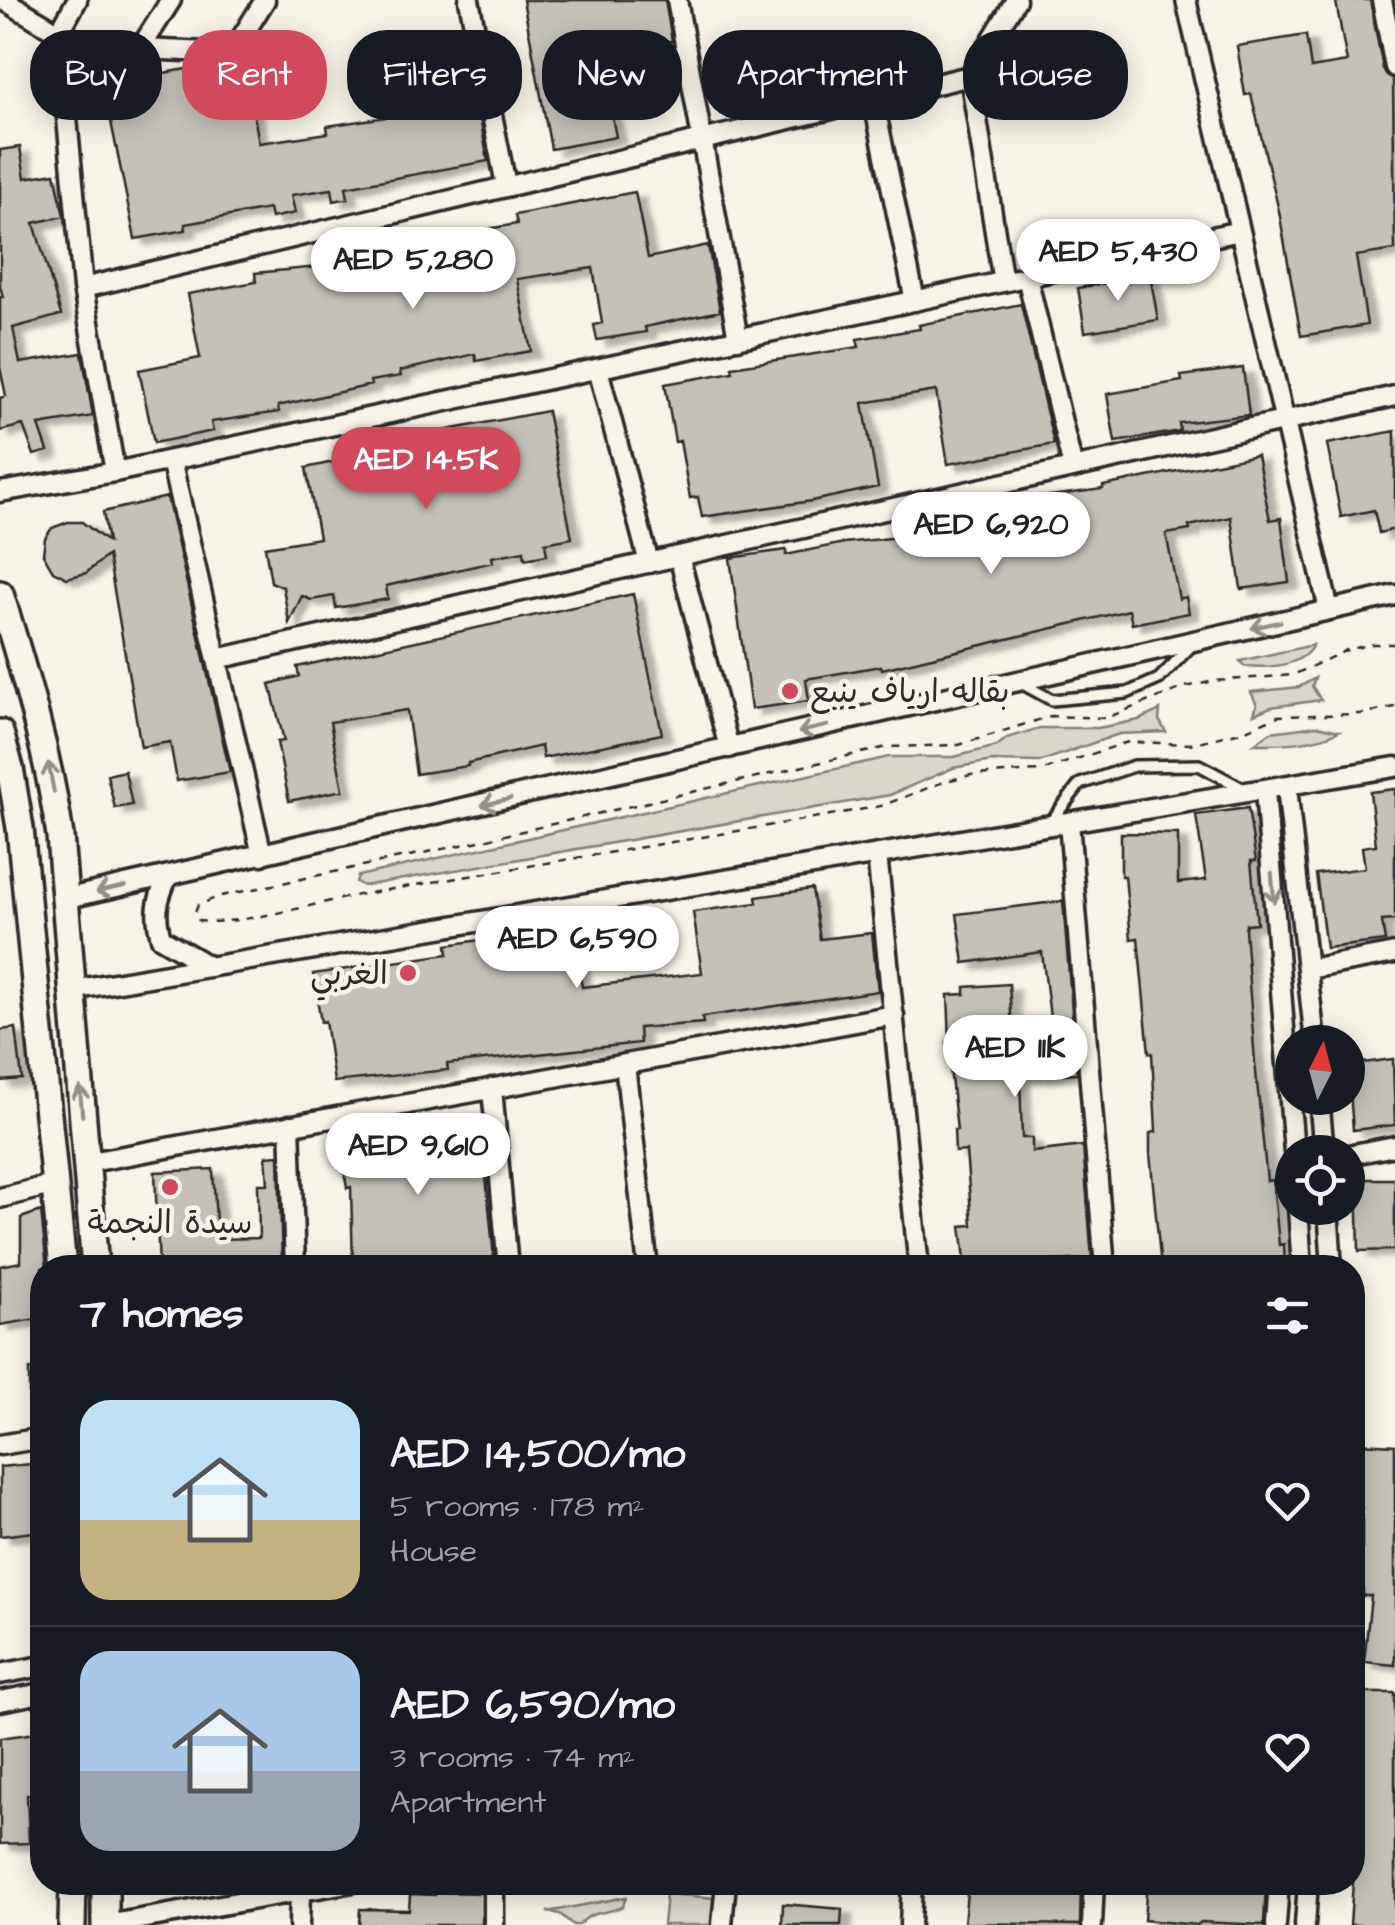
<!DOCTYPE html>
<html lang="en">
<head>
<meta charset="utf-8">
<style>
  :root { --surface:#171b24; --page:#242831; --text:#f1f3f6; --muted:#9ea1a6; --line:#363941; --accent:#d1495b }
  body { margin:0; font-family:"Architects Daughter","Playpen Sans Arabic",sans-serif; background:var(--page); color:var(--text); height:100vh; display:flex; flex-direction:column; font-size:38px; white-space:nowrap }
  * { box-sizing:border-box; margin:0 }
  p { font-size:32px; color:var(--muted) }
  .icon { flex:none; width:55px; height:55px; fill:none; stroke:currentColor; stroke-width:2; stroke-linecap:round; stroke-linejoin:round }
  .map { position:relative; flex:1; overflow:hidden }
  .side { position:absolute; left:30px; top:1255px; width:1335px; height:640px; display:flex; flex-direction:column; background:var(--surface); border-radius:40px; box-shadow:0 5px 25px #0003 }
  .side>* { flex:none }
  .guide { position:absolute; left:30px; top:30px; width:1335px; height:90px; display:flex; gap:20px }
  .needle { width:65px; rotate:6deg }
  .fabs { position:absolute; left:1275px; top:1025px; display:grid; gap:20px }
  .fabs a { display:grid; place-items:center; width:90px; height:90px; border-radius:50%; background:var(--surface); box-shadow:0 5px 25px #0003; font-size:50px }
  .price { position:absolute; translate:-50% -85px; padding:0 22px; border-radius:35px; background:#fff; color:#222; font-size:32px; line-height:65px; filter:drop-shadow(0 2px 5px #0008) }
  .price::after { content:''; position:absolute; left:50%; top:60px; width:30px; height:22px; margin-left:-15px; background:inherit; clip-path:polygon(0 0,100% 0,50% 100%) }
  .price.selected { background:var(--accent); color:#fff }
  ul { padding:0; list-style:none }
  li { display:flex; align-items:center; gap:30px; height:250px; padding:0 50px }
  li+li { border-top:2px solid var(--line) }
  li span { display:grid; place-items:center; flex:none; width:280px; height:200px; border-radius:30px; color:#555 }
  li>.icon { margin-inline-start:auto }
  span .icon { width:120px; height:120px; fill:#fffc; stroke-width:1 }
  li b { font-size:42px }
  h2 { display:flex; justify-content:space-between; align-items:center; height:120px; padding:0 50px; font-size:42px }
  .tag { padding:0 35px; border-radius:40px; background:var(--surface); box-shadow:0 5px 25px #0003; font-size:35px; line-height:90px }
  .tag.selected { background:var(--accent); color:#fff }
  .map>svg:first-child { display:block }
  .green { fill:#dad6cc; stroke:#82807c; stroke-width:2.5 }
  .building { fill:#c4c1b9; stroke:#2b2b2b; stroke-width:2.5; filter:url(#shadow) }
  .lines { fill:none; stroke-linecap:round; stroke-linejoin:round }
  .lane-casing { stroke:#2b2b2b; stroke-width:16 }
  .street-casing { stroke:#2b2b2b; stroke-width:25 }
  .secondary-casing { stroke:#2b2b2b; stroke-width:32 }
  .path { stroke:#2b2b2b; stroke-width:2.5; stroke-dasharray:8 8; stroke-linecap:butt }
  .lane { stroke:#f7f3e8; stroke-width:9 }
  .street { stroke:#f7f3e8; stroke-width:18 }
  .secondary { stroke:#f7f3e8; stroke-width:25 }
  .oneway { stroke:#918f8a }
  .poi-dot { fill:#d1495b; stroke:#f7f3e8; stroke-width:4 }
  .labels { text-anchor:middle; stroke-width:9; stroke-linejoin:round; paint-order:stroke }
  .poi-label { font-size:32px; fill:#2b2b2b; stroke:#f7f3e8; text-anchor:start }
</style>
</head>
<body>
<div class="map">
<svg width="1395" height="1925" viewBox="0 0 1395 1925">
  <defs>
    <filter id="shadow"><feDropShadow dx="10" dy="6" stdDeviation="2.5" flood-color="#0004"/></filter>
  </defs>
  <rect width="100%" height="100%" fill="#f7f3e8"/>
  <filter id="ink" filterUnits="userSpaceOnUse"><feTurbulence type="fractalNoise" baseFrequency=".01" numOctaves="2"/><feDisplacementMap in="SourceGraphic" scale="20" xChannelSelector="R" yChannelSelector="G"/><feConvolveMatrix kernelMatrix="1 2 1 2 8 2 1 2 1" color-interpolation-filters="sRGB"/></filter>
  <g filter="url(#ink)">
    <path class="green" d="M1313 645C1301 668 1267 668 1244 666L1240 661Z
      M1315 678 1312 686 1321 700 1271 707 1254 714 1257 705 1251 692 1299 687Z
      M1160 710 1159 720 1166 732 1119 734 1039 762 992 761 953 768 890 795 363 886 356 882 358 876 889 757H954L997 746 1007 738 1040 728H1098L1139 720Z
      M1317 726 1339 731C1315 744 1281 744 1254 744L1271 732Z
      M666 1894 716 1898 714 1925H663Z
      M626 1897 623 1906C606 1915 592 1909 579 1925H573L560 1914 547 1912Z"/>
    <path class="building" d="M523 0H665L672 41 600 54 616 137 551 149Z
      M1347 0H1370L1383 69 1393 79 1395 250 1356 256 1367 325 1301 336 1279 211 1251 94 1245 95 1237 46 1306 35 1311 68 1347 62 1336 2Z
      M124 53 125 57 150 62 152 75 210 65H232L244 59 259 143 328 133 327 126 412 113 411 108 476 97 488 161 346 187 348 198 334 201 332 189 291 195 295 213 271 218 269 209 185 224 186 230 135 239 108 107 104 108 96 56Z
      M20 147 25 178 55 173 64 216 34 223 61 315 13 328 20 363 82 353 93 416 39 425 48 451 34 455 23 425 0 431V398L6 396 0 367V297H3L0 286V150Z
      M635 192 648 258 708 245 720 311 645 327 646 332 597 340 594 325 602 323 593 268 517 279 531 351 476 361 475 354 400 371 401 376 370 381 371 385 278 406 279 412 211 422 213 431 154 443 139 370 200 358 188 294 256 282 255 273 319 267 318 261 386 249V246L517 224 515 215Z
      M1150 275 1158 320 1085 332 1078 288Z
      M1021 304 1054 444 948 464 936 391 863 403 878 487 812 501 702 517 698 497 690 498 680 441 675 442 665 384 733 372 732 367 859 347 857 339 920 329 919 325Z
      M1243 368 1249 415 1179 423 1180 431 1115 442 1107 394 1182 381 1181 376Z
      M547 411 572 538 545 543 547 555 525 559 524 551 492 557 493 562 386 586 388 599 336 608 334 596 311 600 302 596 289 623 283 587 271 582 265 547 319 538 306 468 433 440 432 433Z
      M1395 431V529L1379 533 1374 510 1341 517 1327 444Z
      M1257 455 1270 520 1281 518 1289 582 1241 589 1231 517 1189 526 1190 530 1166 534 1179 599 1186 597 1189 613 1132 624 1129 610 882 669 881 666 806 679 809 701 751 709 730 558 786 550V555L844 543 918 535 917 531 981 519 980 512 1043 503 1042 497 1103 489V486Z
      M167 497 230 772 177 781 170 742 141 747 108 555 86 573 67 578 53 571 43 554 45 538 52 528 68 522H82L108 542 103 512Z
      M633 594 662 734 543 758 541 746 468 763V766L416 774 407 710 330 722 343 790 289 801 277 742 284 741 270 684 299 676 297 667Z
      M125 771 132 805 115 808 107 775Z
      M1395 789V920L1382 921 1385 941 1326 948 1316 874 1365 868 1362 847 1376 845 1370 792Z
      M1248 808 1256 861H1251L1257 923 1246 924 1245 929 1255 1062 1267 1181 1273 1180 1279 1245 1284 1244 1285 1268H1161L1150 1153V1133L1156 1132 1152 1053H1149L1138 938 1131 939 1125 876H1121V833L1178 834V883L1206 880 1196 815Z
      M812 889 820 939 872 933 878 991 702 1017 703 1023 639 1028 640 1043 447 1064 448 1070 334 1082 325 1021 321 1022 313 974 448 954 447 945 572 926 582 987 702 973 693 912 757 903 756 897Z
      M1063 901 1077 1073 1020 1077 1022 1138H1032V1152L1083 1146 1092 1259 1033 1262V1268H966L961 1226 972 1225 966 1151 955 1152 954 1130H957L947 1042H950L948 995 965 994V987L1009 984 1012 1028 1051 1025 1042 952 964 963 957 914Z
      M16 1028 22 1079 0 1081V1030Z
      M1393 1059 1395 1125 1353 1130 1348 1065Z
      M410 1124 411 1132 481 1126 495 1268H353L351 1187 347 1188 338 1133Z
      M279 1155 282 1268H159L155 1172 213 1169 217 1239 259 1238 258 1184H268L266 1156Z
      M1357 1179H1395V1250L1359 1251Z
      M41 1211 47 1268H42V1318L0 1325V1266L21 1262V1218Z
      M29 1370H42V1409H29Z
      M1359 1443 1395 1445V1665L1364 1662 1371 1596H1363V1585H1352V1549H1362V1509L1352 1508Z
      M42 1463V1531L0 1536V1467Z
      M1360 1693H1395V1925H1350L1360 1781Z
      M42 1732V1793L27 1795 29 1843 0 1844V1738Z
      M968 1882H1081L1080 1925 964 1923Z
      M1147 1882H1266L1264 1925 1201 1922 1197 1925 1144 1920Z
      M435 1892 482 1893V1925H359L360 1909 409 1910 410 1894 435 1895Z
      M783 1904 842 1909 841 1925H782Z"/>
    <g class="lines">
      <g class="lane-casing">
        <path id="lane" d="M1021 683 1052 700 1127 693 1159 679 1193 644
          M1049 824 1080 784 1134 766 1199 765 1244 789"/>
      </g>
      <g class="street-casing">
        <path id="street" d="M4 0 59 33
          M77 0 59 33 83 288 115 472
          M171 0 140 49 232 53 265 0
          M469 0 506 185
          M677 0 738 339
          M1186 0 1329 610
          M1382 0 1395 67
          M970 76 1003 282
          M873 98 915 301
          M1027 277 1073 468
          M83 288 970 76 1016 0
          M598 369 649 563
          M171 460 262 855
          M0 492 115 472 1240 231
          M679 556 729 748
          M217 659 1395 396
          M1287 787 1315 1042
          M1265 791 1294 1152
          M1069 822 1105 1268
          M877 854 919 1268
          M168 876C157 900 154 913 161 938L210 967
          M64 899 1395 595
          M1309 969 1395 953
          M72 990 1395 767
          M625 1064 648 1268
          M492 1088 508 1268
          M1319 1098 1324 1152
          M290 1125 295 1268
          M1348 1155 1395 1146
          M85 1163 894 1015
          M0 1198 55 1184
          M1298 1208 1302 1268
          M1328 1208 1332 1268
          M0 1445 42 1438
          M0 1674 42 1666
          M0 1701 42 1693
          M106 1925 353 1882
          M299 1925 300 1892
          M494 1925V1882
          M722 1925 726 1882
          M910 1925 912 1882
          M1092 1925 1094 1882
          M1276 1925 1279 1882
          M1305 1925 1308 1882"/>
      </g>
      <g class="secondary-casing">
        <path id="secondary" d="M0 594C25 674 48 753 60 836L95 1268
          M0 733 10 768 20 828 63 1268
          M72 1925 73 1882
          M105 1925V1882"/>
      </g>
      <path class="path" d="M1395 644H1373L1347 650 1293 675 1215 681 1185 687 1106 718 1051 716 959 745 887 747 466 844 221 896 198 905 195 913 199 921C240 926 320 902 364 894 536 864 709 837 881 806L946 781 971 775 1040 771 1128 742 1190 744 1241 732 1278 716 1361 714 1395 707"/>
      <use href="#lane" class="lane"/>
      <use href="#street" class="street"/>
      <use href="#secondary" class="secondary"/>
    </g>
    <defs><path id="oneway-shaft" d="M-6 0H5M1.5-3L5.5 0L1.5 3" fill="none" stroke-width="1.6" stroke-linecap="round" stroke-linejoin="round" transform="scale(2.5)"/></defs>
    <g class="oneway">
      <use href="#oneway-shaft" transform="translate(1266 625) rotate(167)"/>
      <use href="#oneway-shaft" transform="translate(813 729) rotate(167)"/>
      <use href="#oneway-shaft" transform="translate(51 777) rotate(-101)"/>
      <use href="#oneway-shaft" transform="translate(496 802) rotate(167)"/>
      <use href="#oneway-shaft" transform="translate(1273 888) rotate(85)"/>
      <use href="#oneway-shaft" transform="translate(111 889) rotate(168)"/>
      <use href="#oneway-shaft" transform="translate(81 1101) rotate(-95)"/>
    </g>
  </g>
  <g class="poi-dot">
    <circle cx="790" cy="691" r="10"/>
    <circle cx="408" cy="973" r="10"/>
    <circle cx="170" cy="1187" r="10"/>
  </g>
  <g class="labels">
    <g class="poi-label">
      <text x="810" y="702">بقاله ارياف ينبع</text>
      <text x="388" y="984" text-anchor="end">الغربي</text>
      <text x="170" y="1233" text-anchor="middle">سيدة النجمة</text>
    </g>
  </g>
</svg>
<div class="fabs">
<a><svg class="needle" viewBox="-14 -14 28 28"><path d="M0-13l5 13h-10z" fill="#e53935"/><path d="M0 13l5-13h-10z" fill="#9ea1a6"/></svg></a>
<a><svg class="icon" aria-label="locate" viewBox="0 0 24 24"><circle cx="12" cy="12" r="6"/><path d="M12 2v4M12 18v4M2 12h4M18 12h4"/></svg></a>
</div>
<b class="price" style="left:1118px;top:304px">AED 5,430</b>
<b class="price" style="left:413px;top:312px">AED 5,280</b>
<b class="price selected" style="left:426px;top:512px">AED 14.5K</b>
<b class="price" style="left:991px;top:577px">AED 6,920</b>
<b class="price" style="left:577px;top:991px">AED 6,590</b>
<b class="price" style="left:1015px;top:1100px">AED 11K</b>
<b class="price" style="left:418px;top:1198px">AED 9,610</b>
<div class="guide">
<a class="tag">Buy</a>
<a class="tag selected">Rent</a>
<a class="tag">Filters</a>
<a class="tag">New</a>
<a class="tag">Apartment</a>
<a class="tag">House</a>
</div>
<section class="side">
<h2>7 homes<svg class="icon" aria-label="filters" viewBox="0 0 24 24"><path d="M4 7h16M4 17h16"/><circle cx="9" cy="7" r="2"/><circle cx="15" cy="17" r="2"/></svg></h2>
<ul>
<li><span style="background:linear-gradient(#bfe0f5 60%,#c2b280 0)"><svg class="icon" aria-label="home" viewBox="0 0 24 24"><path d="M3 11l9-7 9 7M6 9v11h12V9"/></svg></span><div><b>AED 14,500/mo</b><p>5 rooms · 178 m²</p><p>House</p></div><svg class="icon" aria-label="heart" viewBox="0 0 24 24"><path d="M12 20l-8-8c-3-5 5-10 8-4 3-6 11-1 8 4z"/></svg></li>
<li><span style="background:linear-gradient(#a9c7e8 60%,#9aa5b1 0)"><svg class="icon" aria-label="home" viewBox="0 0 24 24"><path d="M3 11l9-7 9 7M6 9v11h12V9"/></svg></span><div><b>AED 6,590/mo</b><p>3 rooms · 74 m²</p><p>Apartment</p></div><svg class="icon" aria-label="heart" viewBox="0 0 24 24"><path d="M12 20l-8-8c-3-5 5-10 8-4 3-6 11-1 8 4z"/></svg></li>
</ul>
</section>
</div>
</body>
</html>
